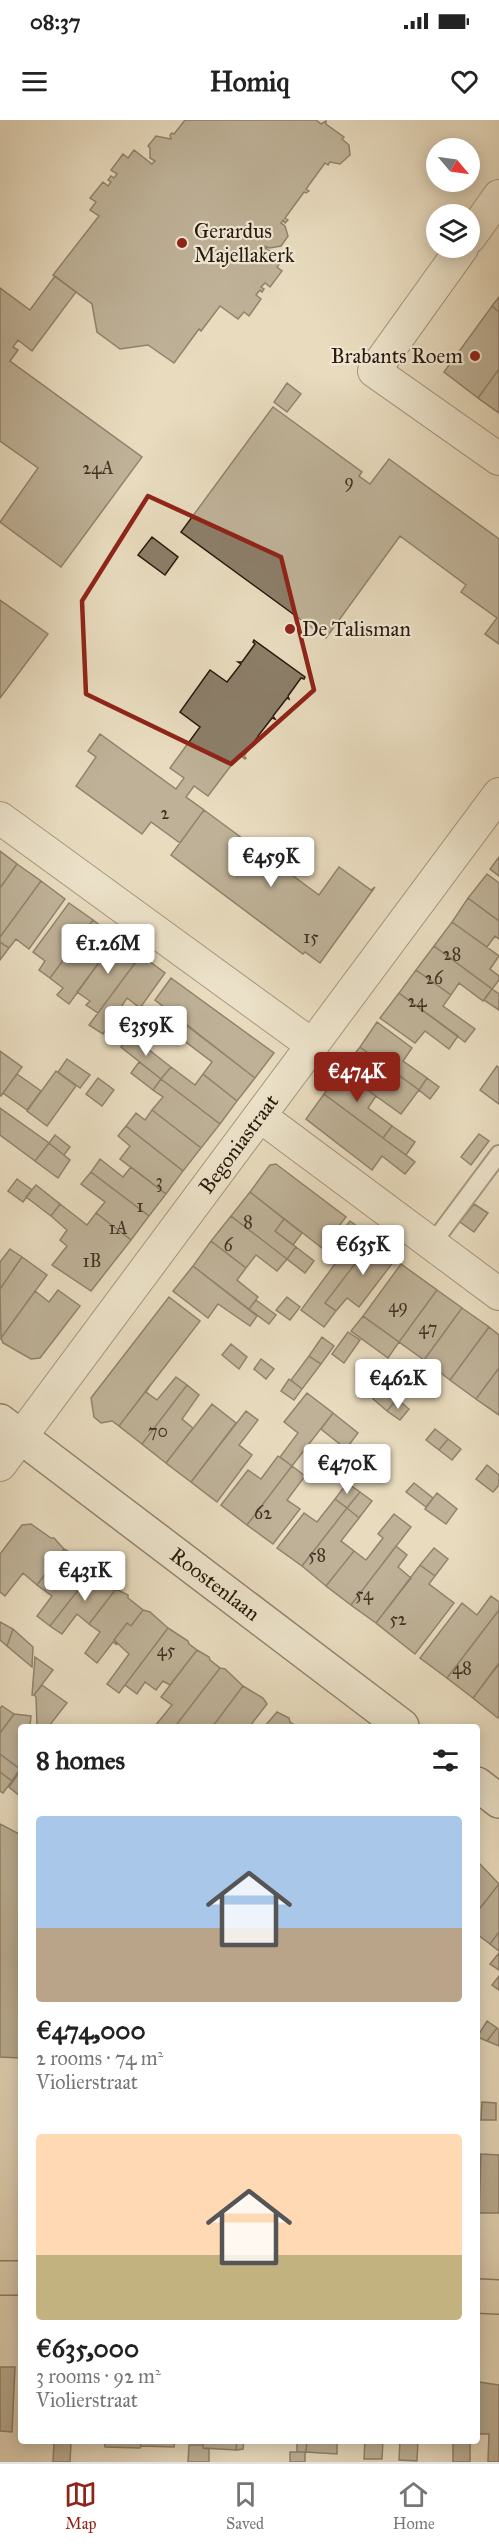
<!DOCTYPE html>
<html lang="en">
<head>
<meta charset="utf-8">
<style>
  :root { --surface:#fff; --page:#f2f2f2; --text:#222; --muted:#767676; --line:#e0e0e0; --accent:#8f2418 }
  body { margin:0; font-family:"IM FELL Great Primer",serif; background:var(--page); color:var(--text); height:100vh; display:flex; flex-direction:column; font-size:22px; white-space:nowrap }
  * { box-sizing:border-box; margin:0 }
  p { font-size:20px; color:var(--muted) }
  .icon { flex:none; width:33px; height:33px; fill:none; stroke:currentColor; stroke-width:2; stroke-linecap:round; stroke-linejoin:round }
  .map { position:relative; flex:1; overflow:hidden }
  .details { position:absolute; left:18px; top:1604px; width:462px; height:720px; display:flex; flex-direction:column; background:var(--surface); border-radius:6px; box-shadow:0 3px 15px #0003 }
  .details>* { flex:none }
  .needle { width:39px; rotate:119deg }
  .controls { position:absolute; left:426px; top:18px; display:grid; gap:12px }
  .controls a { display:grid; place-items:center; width:54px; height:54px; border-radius:50%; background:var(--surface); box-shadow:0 3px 15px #0003; font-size:30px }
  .price { position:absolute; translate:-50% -51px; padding:0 14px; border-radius:6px; background:#fff; color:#222; font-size:20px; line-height:39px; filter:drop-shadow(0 2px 3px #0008) }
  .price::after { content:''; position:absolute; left:50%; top:36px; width:18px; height:14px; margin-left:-9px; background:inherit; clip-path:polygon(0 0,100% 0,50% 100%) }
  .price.active { background:var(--accent); color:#fff }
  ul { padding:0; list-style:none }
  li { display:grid; align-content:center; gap:12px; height:318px; padding:0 18px }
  li span { display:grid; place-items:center; height:186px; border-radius:6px; color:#555 }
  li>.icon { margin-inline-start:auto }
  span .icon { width:108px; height:108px; fill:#fffc; stroke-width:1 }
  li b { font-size:26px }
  h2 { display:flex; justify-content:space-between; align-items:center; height:72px; padding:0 18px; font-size:26px }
  .status { display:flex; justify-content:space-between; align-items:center; height:42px; padding:0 30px; background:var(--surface); direction:ltr }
  .status svg { height:16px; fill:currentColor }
  header { display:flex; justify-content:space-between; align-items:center; height:78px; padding:0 18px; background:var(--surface); font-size:27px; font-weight:700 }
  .tabs { display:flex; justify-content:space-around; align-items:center; height:84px; border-top:2px solid var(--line); background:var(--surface); font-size:16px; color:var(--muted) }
  .tabs a { display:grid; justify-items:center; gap:3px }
  .tabs .active { color:var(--accent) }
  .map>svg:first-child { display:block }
  .building { fill:#8c7e69; stroke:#28190c; stroke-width:1.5 }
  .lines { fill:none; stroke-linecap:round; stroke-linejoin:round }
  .lane-casing { stroke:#584a38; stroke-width:20 }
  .street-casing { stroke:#584a38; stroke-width:34 }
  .secondary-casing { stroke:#28190c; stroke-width:36 }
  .primary-casing { stroke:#28190c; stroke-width:36 }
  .lane { stroke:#f0e8d5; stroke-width:16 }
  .street { stroke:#f0e8d5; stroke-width:32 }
  .secondary { stroke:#f0e8d5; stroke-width:33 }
  .primary { stroke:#e8dbbe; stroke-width:33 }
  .marked { fill:none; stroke:#8f2418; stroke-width:4.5; stroke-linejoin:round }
  .poi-dot { fill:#8f2418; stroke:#f0e8d5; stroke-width:2 }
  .labels { text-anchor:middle; stroke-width:4.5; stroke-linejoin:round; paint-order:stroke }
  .number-label { font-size:18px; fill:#413223 }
  .poi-label { font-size:21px; fill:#28190c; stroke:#f0e8d5; text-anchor:start }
  .street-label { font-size:21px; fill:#28190c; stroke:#f0e8d5 }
</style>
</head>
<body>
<div class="status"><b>08:37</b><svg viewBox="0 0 49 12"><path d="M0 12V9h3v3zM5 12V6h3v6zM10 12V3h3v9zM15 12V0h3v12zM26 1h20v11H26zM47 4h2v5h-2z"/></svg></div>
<header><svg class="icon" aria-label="menu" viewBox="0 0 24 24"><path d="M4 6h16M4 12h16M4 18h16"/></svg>Homiq<svg class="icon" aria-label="heart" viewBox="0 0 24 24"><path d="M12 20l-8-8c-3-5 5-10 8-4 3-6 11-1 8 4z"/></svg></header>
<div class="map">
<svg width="499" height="2342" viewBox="0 0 499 2342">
  <rect width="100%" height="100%" fill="#e8dbbe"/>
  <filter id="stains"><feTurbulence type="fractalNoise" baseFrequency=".00333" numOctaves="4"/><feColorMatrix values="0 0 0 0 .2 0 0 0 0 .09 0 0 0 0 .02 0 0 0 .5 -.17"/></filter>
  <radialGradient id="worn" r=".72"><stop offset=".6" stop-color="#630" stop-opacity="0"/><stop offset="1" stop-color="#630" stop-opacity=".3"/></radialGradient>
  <path class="building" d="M185 0H316L321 4 326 1V4L344 17 342 19 349 25 350 35 340 44 330 42 328 45 325 43 306 69 309 71 306 73 304 72 285 98 288 100 285 103 283 100 281 103 285 106 288 116 281 126 270 128 263 126 282 140 277 147 282 151 270 167 265 163 261 167 264 169 262 172 260 170 256 175 261 179 249 196 244 192 238 199 220 186 201 211 199 209 174 243 148 225 120 229 97 212 92 184 53 155 99 96 90 90 96 82 90 78 103 62 108 66 111 62 108 60 111 56 114 58 117 54 111 50 123 34 128 38 134 30 152 44 155 41 150 38V28L148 26 156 16 171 19 170 15 172 13 174 14Z
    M55 156 76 172 32 231 18 220 13 227 18 230 10 241 142 337 61 447 0 402 38 348 0 321V168L30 190Z
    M499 177V192L492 186Z
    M492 186 499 192V249L478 278 444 252Z
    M499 249V293L478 278Z
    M287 263 301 274 287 292 274 282Z
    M273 287 362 352 359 356 370 364 389 339 499 419V524L485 514 497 498 461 472 466 465 400 416 326 518 181 412Z
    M152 417 178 437 165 455 138 435Z
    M0 480 48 514 0 578Z
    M254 520 305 557 304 559 301 558 288 576 289 579 287 578 273 596 275 599 272 598 258 616 261 617 257 618 244 636 246 638 245 639 239 635 208 676 194 666 186 677 204 690 180 723 151 702 142 714 76 666 96 637 88 631 100 614 176 669 184 658 170 648 200 607 180 592 210 550 227 562 241 544 238 542H242L255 524 253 522Z
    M204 690 319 775 339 747 371 770 375 767 320 843 305 832 303 834 171 735Z
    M0 731 17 744 0 768Z
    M499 737V756L490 749Z
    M17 744 41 761 0 817V768Z
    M487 754 499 763V801L468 778Z
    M41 761 65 779 29 829 16 819 9 828 0 822V817Z
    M468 778 499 801V819L495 816 487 827 452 802Z
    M69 783 93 800 50 858 39 850 45 841 33 832Z
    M93 800 117 818 69 884 57 875 63 868 50 858Z
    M452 802 499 836 490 849 499 856V860L492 869 434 826Z
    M117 818 141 835 98 893 86 885 90 881 77 872Z
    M0 822 9 828 0 840Z
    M434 826 492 869 483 881 459 863 451 875 416 850Z
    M141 835 165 853 140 888 127 878 103 914 89 905Z
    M416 850 451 875 443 886 475 909 465 922 399 873Z
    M171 858 274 933 255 958 155 880Z
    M492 869 499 874V890L484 880Z
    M399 873 458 916 449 929 425 911 415 923 380 898Z
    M182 902 255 958 237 981 203 954 212 942 174 913Z
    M377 902 412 928 403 941 427 958 419 970 360 927Z
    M130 915 171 947 161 959 121 927Z
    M360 927 419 970 401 994 341 951Z
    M0 931 22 947 1 976 0 975Z
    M67 939 90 955 80 968 58 952Z
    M139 942 161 959 153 970 131 953Z
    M497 946 499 948V984L480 970Z
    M171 947 195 965 203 954 237 981 220 1004 161 959Z
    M56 951 76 966 47 1006 27 991Z
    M341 951 376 976 368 988 392 1006 383 1018 324 974Z
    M17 954 41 971 27 990 3 973Z
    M98 958 114 970 102 986 86 974Z
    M427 958 439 967 430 979 419 970Z
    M161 959 220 1004 201 1028 152 990 163 977 153 970Z
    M324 974 415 1042 405 1054 382 1036 372 1050 306 999Z
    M0 988 49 1023 35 1041 0 1015Z
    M152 990 201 1028 183 1051 126 1006 136 993 145 1000Z
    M126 1006 183 1051 166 1074 120 1039 130 1026 118 1016Z
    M392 1006 415 1022 406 1035 383 1018Z
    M479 1014 489 1021 471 1045 461 1037Z
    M55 1015 70 1027 64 1035 49 1023Z
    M49 1023 70 1040 58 1058 35 1041Z
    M100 1039 123 1057 131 1047 166 1074 149 1096 91 1052Z
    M276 1044 346 1097 322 1128 250 1072 270 1045Z
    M91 1052 149 1096 131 1120 96 1093 105 1082 81 1064Z
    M17 1059 32 1070 23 1082 8 1071Z
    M36 1065 60 1084 51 1096 26 1077Z
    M250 1072 284 1099 275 1111 296 1127 287 1139 231 1096Z
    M60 1084 87 1105 96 1093 131 1120 91 1171 52 1145 67 1126 60 1120 67 1110 51 1096Z
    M474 1084 488 1093 474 1112 460 1102Z
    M231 1096 287 1139 277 1151 256 1135 246 1148 211 1121Z
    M284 1099 302 1113 293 1125 275 1111Z
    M350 1101 374 1119 325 1183 336 1191 324 1207 301 1190 335 1144 323 1135Z
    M374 1119 397 1137 359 1187 347 1178 336 1191 325 1183Z
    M211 1121 246 1148 237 1160 258 1177 249 1189 193 1146Z
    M296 1127 314 1141 305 1153 287 1139Z
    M10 1129 22 1137 0 1169V1142Z
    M22 1137 47 1155 1 1218 0 1169Z
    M401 1144 437 1170 399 1222 363 1196Z
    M193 1146 257 1196 250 1206 218 1184 208 1198 173 1171Z
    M58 1170 80 1186 40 1238 31 1239 3 1223 1 1218 35 1171 49 1182Z
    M437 1170 462 1188 424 1240 399 1222Z
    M169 1177 200 1201 119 1306 112 1301 101 1303 94 1297 91 1278Z
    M287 1177 300 1187 290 1200 276 1190Z
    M256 1180 276 1195 269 1204 249 1189Z
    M462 1188 489 1207 450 1260 424 1240Z
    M363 1196 399 1222 388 1238 351 1211Z
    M489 1207 499 1215V1248L476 1279 450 1260Z
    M348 1212 360 1220 344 1243 332 1234Z
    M322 1217 334 1226 321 1244 309 1236Z
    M231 1224 247 1237 239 1249 222 1235Z
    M309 1236 321 1244 302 1269 291 1260Z
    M261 1239 274 1249 266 1259 254 1249Z
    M499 1248V1295L476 1279Z
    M176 1257 187 1265 142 1324 119 1306 151 1264 146 1272 157 1280Z
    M289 1259 302 1269 294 1280 281 1271Z
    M187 1265 199 1275 182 1299 193 1308 166 1343 142 1324Z
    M382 1268 397 1279 387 1291 373 1279Z
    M307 1273 333 1293 292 1346 280 1337 298 1313 284 1302Z
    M397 1279 409 1289 400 1300 387 1291Z
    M212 1284 236 1303 191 1362 166 1343Z
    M246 1291 258 1300 239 1325 252 1335 217 1382 191 1362Z
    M333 1293 358 1313 346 1329 321 1309Z
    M435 1309 448 1319 439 1330 426 1320Z
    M448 1319 461 1329 452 1340 439 1330Z
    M278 1336 292 1346 247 1405 221 1385 248 1350 261 1359Z
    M487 1345 499 1355V1365L493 1372 476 1359Z
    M292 1346 305 1356 287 1380 300 1389 273 1424 247 1405Z
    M347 1363 360 1372 347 1388 335 1379Z
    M414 1363 433 1378 426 1387 406 1372Z
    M360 1372 372 1381 359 1398 347 1388Z
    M437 1373 457 1389 446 1404 425 1389Z
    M335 1379 347 1388 302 1446 277 1428 304 1393 317 1402Z
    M347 1388 359 1398 341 1421 354 1431 326 1466 302 1446Z
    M394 1394 411 1407 351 1485 326 1466 354 1431 366 1440 383 1418 378 1414Z
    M31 1404 51 1418H54L64 1429 37 1465 23 1453 5 1476 0 1472V1434L22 1405Z
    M396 1426 407 1435 398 1447 411 1458 376 1503 351 1485Z
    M434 1428 448 1439 435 1456 420 1445Z
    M64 1429 80 1438 81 1441 93 1451 50 1506 37 1496 52 1476 37 1465Z
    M420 1445 435 1456 429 1464 454 1483 415 1534 376 1503Z
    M93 1451 103 1459 106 1458 116 1469 89 1504 77 1494 62 1514 50 1506Z
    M116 1469 128 1475V1478L143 1490 131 1506 127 1503 114 1520 117 1525 113 1522 97 1543 85 1533 100 1512 89 1504Z
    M491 1476 499 1482V1490L447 1558 420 1538 462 1483 477 1495Z
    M143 1490 150 1492 168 1508 119 1573 107 1564 129 1534 114 1520 127 1503 131 1506Z
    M499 1490V1544L473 1578 447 1558Z
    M0 1502 13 1509 7 1526 0 1520Z
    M168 1508 188 1521 189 1524 197 1530 170 1565 163 1561 156 1570 145 1562 137 1574 125 1565Z
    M13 1509 33 1527 32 1547 7 1526Z
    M197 1530 209 1537 210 1540 220 1548 177 1604 175 1606H155L172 1585 161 1577Z
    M35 1537 53 1550 34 1575H32Z
    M499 1543V1597L498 1598 473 1578Z
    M220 1548 225 1549 243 1566 213 1606H180L177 1604Z
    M42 1565 67 1583 49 1606H37L36 1577 34 1575Z
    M243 1566 263 1578 267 1584 250 1606H213Z
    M2 1586 14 1594 0 1613V1588Z
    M277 1592 289 1598 290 1602 296 1606H265Z
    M14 1594 31 1596 30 1606H21L20 1649 0 1634V1613Z
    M0 1634 20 1649 12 1661 0 1652Z
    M21 1650V1677L9 1667Z
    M0 1652 12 1661 3 1673 0 1671Z
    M0 1704 21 1715V1892L19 1938 0 1937Z
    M480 1744 499 1764 477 1792V1745Z
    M499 1764V1812L490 1824 478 1815 477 1817V1792Z
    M499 1812V1831L490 1824Z
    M499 1833V1850L490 1844Z
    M499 1856V1870L492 1865Z
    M487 1901 497 1908 487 1921 477 1917Z
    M497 1908 499 1910V1926L487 1921Z
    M482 1982 496 1983V2000H481Z
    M477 2034H481L477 2093Z
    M481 2034 499 2035V2093H479Z
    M0 2247H15L12 2312 0 2311Z
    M479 2262 499 2265V2342H488L489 2314H477V2264Z
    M40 2320H74L73 2323H71L70 2342H53L54 2323Z
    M104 2320H141V2326L140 2328 105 2327Z
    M141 2320H175L174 2327 141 2326Z
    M203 2320H237L236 2330 203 2328Z
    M237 2320H244L243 2329 236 2330Z
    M297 2320H307L306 2332H297Z
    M307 2320H337V2334L306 2332Z
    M365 2320H383L382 2339H364Z
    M400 2320H418L417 2341 399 2340Z
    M453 2320H470V2342H453Z
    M189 2325H203V2328L209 2329V2342H188Z
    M290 2332H305V2342H290Z"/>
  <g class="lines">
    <g class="lane-casing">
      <path id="lane" d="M432 1124 499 1034"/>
    </g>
    <g class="street-casing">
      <g id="street">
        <path d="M470 117 499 76"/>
        <path d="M462 128 374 251 499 339"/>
        <path d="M0 698 312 925"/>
        <path d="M260 996 499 1174"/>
        <path id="s1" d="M0 1345 499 674"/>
      </g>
    </g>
    <g class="secondary-casing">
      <g id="secondary">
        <path id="s2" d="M0 1301 402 1606"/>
        <path d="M477 1664 499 1681"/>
      </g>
    </g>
    <g class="primary-casing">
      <path id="primary" d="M0 2158H21
        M477 2176 499 2177"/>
    </g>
    <use href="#lane" class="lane"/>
    <use href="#street" class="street"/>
    <use href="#secondary" class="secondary"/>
    <use href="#primary" class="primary"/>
  </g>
  <path d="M0 0H499V2342H0ZM148 376 281 437 314 570 231 644 86 574 82 481Z" fill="#e8dbbe" fill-opacity=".55" fill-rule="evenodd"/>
  <path class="marked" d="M148 376 281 437 314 570 231 644 86 574 82 481Z"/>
  <g class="poi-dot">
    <circle cx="182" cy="123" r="6"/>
    <circle cx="475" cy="236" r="6"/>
    <circle cx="290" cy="509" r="6"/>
  </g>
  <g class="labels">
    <g class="number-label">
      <text x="98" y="354">24A</text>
      <text x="349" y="367">9</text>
      <text x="165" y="699">2</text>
      <text x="311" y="823">15</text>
      <text x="452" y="840">28</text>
      <text x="434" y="864">26</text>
      <text x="417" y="887">24</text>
      <text x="159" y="1067">3</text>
      <text x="140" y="1092">1</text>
      <text x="248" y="1108">8</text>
      <text x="118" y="1114">1A</text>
      <text x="228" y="1131">6</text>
      <text x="92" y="1147">1B</text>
      <text x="398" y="1192">49</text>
      <text x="428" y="1214">47</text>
      <text x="158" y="1317">70</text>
      <text x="263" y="1399">62</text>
      <text x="317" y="1441">58</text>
      <text x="364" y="1480">54</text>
      <text x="398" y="1505">52</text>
      <text x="166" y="1536">45</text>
      <text x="462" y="1554">48</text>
    </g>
    <g class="poi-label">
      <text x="194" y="118">Gerardus<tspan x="194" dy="24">Majellakerk</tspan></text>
      <text x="463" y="243" text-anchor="end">Brabants Roem</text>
      <text x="302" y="516">De Talisman</text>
    </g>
    <g class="street-label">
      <text dy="7" stroke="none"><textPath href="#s1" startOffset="400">Begoniastraat</textPath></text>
      <text dy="7" stroke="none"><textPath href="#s2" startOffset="270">Roostenlaan</textPath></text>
    </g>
  </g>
  <rect width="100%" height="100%" filter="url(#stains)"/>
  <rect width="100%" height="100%" fill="url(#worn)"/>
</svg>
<div class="controls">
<a><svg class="needle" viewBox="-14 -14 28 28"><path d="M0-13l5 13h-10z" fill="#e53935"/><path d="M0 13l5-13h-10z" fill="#767676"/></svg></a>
<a><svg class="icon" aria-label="layers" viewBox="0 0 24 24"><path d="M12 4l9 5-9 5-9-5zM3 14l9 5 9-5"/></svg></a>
</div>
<b class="price" style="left:271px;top:768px">€459K</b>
<b class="price" style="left:108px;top:855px">€1.26M</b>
<b class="price" style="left:146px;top:937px">€359K</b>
<b class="price active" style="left:357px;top:983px">€474K</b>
<b class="price" style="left:363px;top:1156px">€635K</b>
<b class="price" style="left:398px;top:1290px">€462K</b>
<b class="price" style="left:347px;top:1375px">€470K</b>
<b class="price" style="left:85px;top:1482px">€431K</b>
<section class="details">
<h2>8 homes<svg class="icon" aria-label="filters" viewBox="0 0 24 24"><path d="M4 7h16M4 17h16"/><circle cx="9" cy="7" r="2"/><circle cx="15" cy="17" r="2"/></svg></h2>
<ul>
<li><span style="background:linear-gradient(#a9c7e8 60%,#b9a48a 0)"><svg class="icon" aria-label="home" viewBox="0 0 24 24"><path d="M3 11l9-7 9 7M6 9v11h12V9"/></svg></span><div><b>€474,000</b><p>2 rooms · 74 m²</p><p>Violierstraat</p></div></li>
<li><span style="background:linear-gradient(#ffd9b3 65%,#c2b280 0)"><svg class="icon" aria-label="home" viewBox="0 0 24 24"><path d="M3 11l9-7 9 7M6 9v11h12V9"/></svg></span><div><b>€635,000</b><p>3 rooms · 92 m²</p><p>Violierstraat</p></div></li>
</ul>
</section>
</div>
<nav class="tabs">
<a class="active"><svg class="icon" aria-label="map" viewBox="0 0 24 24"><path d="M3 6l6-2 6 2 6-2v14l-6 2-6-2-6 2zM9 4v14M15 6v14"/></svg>Map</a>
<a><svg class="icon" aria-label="saved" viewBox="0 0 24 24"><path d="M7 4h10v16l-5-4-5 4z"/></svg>Saved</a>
<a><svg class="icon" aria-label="home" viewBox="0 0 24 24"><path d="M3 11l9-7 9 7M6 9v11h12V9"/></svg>Home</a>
</nav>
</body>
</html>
